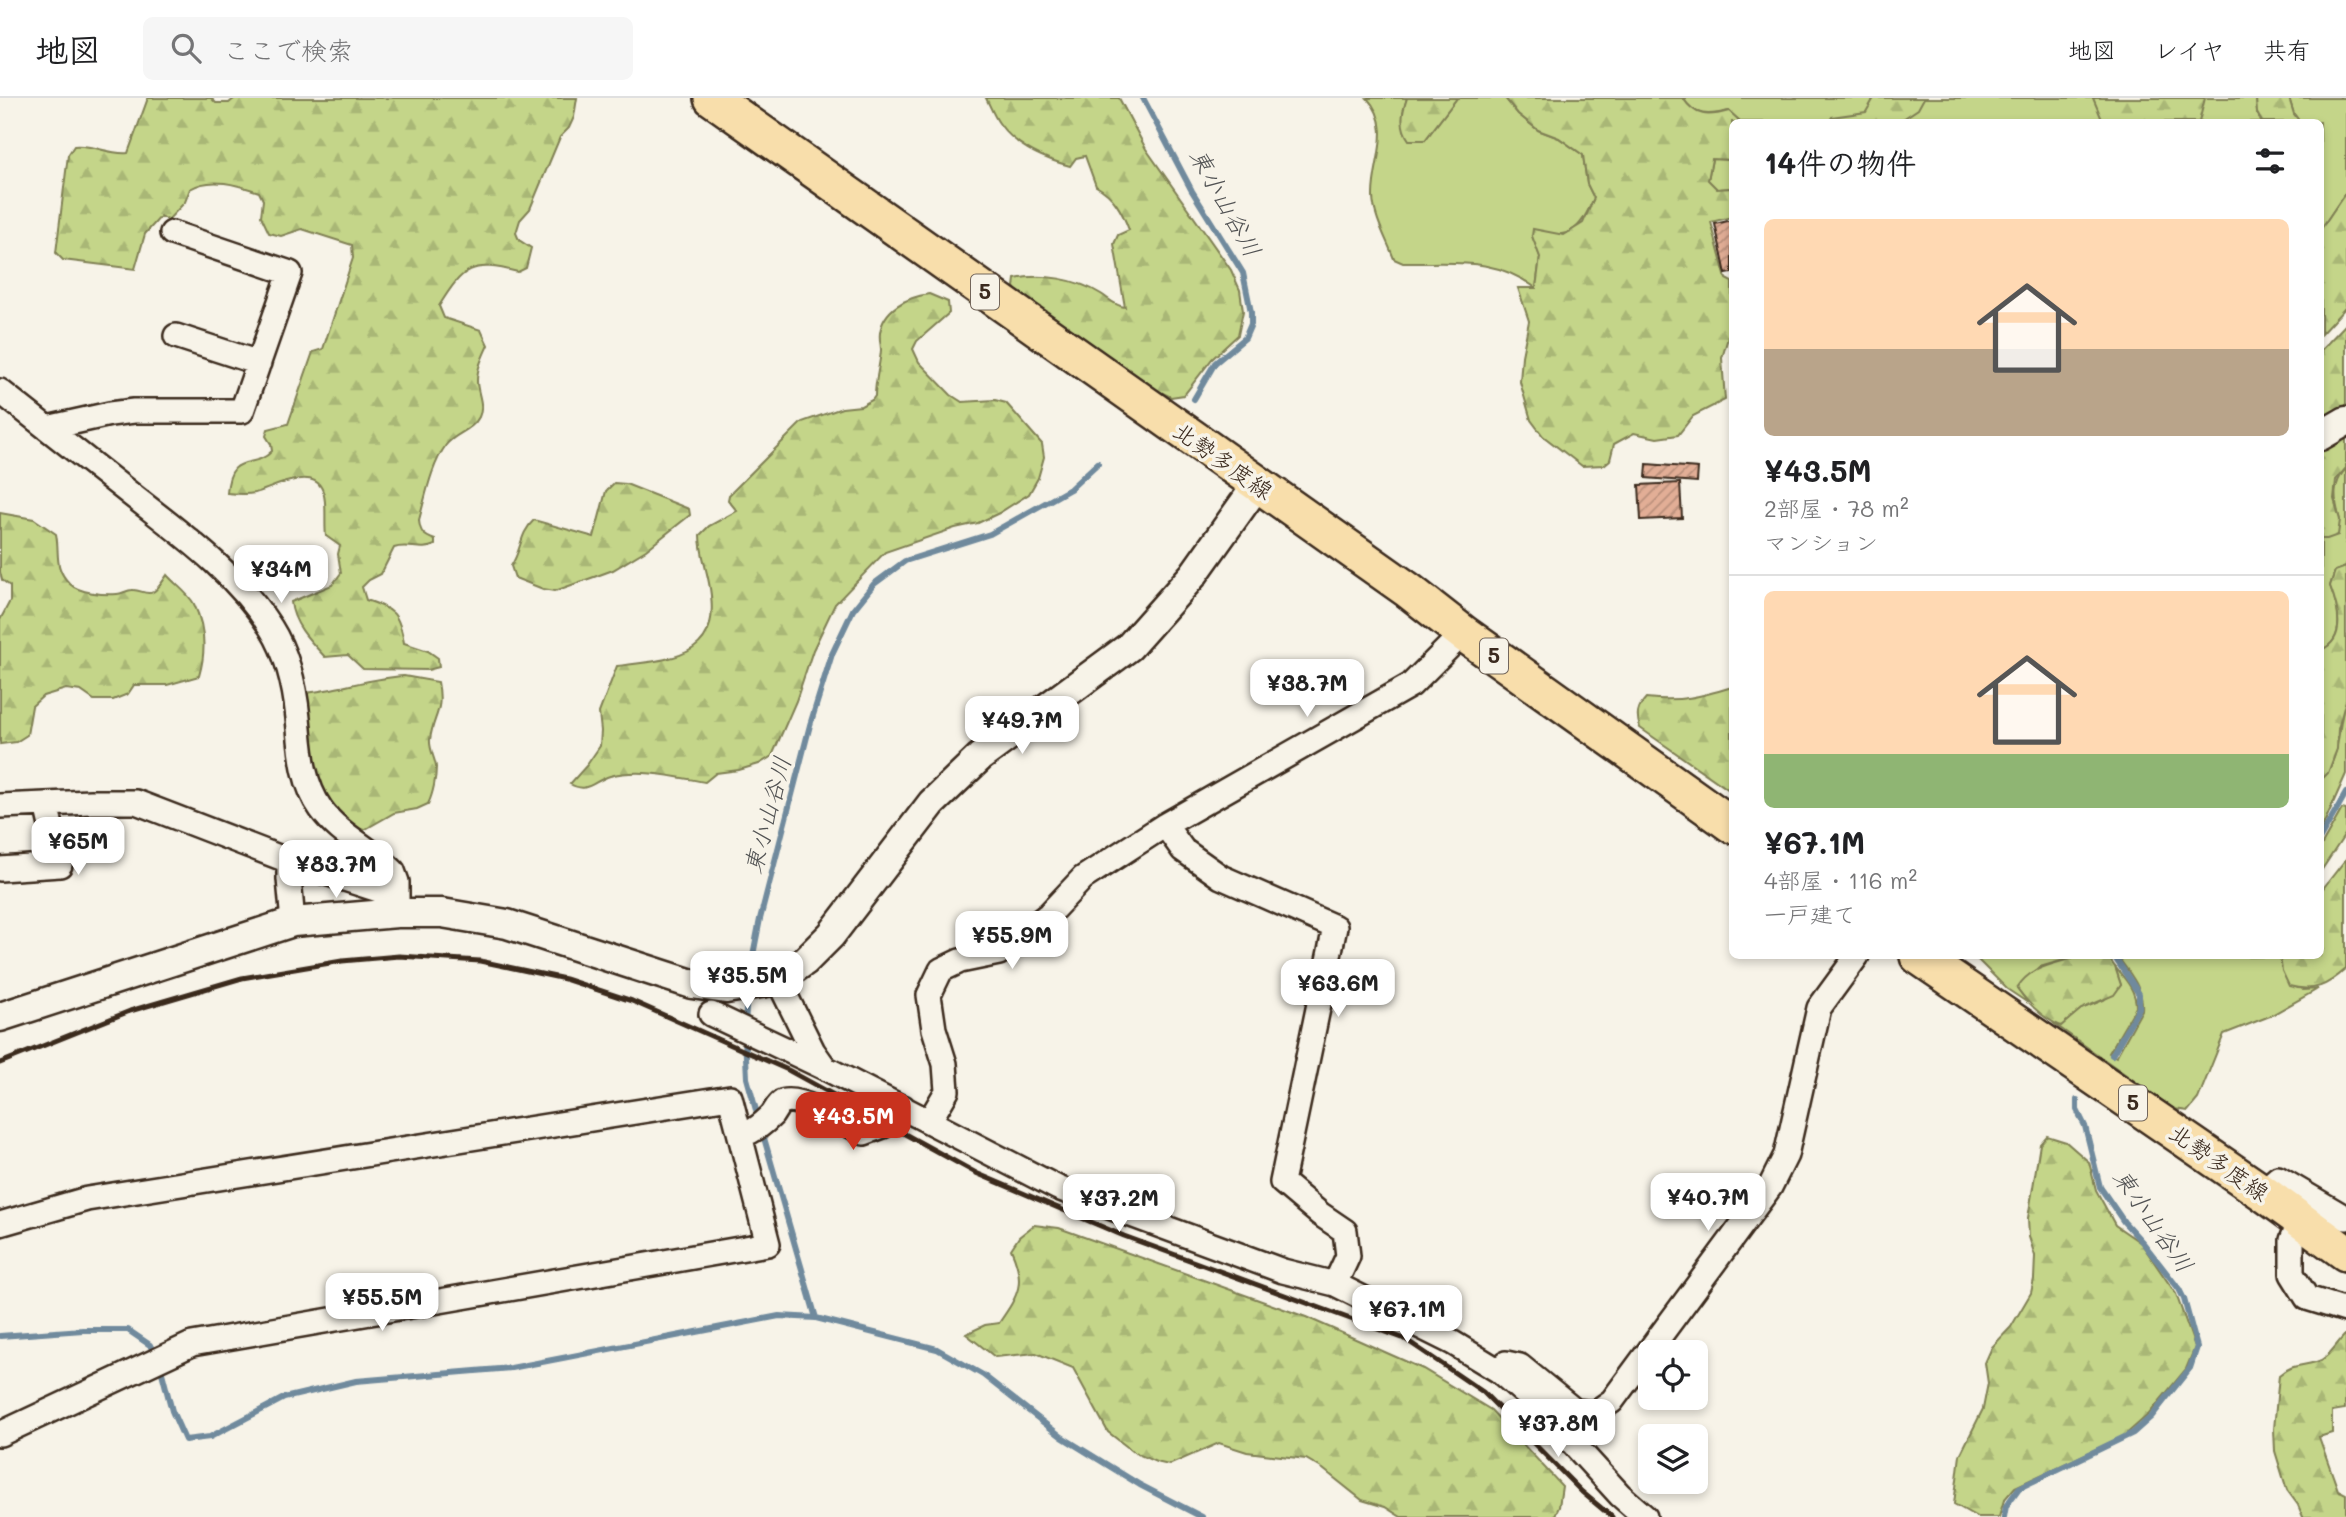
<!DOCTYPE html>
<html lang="ja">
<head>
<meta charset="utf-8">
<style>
  :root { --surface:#fff; --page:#f6f6f6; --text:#202124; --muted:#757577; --line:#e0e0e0; --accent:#c8321e }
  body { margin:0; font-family:Mali,"Klee One",sans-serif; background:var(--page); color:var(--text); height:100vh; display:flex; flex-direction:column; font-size:26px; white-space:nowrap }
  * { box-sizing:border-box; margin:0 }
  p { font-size:23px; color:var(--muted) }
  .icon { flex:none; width:38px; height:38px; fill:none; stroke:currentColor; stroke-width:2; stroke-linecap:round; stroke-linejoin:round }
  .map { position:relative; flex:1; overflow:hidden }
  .drawer { position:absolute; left:1729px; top:21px; width:595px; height:840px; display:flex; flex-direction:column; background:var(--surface); border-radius:10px; box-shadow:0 4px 10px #0003 }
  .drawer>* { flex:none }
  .tools { position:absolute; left:1638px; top:1242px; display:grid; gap:14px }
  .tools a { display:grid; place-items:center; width:70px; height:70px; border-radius:10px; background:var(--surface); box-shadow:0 4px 10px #0003; font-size:35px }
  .price { position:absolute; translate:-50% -60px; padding:0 16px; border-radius:14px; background:#fff; color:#222; font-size:23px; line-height:46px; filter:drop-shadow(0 2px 4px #0008) }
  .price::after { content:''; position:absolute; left:50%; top:42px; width:21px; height:16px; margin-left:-10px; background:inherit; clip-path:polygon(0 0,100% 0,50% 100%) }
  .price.selected { background:var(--accent); color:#fff }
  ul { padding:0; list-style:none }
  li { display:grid; align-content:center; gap:14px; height:371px; padding:0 35px }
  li+li { border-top:2px solid var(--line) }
  li span { display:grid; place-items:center; height:217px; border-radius:10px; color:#555 }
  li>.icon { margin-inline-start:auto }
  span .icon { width:126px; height:126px; fill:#fffc; stroke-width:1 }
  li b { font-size:30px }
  h2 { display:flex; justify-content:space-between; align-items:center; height:84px; padding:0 35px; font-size:30px }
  header { display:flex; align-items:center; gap:42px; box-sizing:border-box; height:98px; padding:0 35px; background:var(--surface); border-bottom:2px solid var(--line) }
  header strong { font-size:33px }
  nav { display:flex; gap:38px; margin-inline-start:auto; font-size:24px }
  .search { width:490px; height:63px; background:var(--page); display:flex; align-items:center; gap:18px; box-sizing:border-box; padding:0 24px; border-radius:10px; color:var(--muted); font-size:26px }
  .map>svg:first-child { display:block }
  .grass { fill:#c4d589; stroke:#808054; stroke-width:2 }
  .forest { fill:url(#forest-firs); stroke:#808054; stroke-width:2 }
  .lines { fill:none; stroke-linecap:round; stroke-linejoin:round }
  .stream { stroke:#708a9d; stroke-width:6 }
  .building { fill:url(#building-hatch); stroke:#3b2a1e; stroke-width:2 }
  .minor-casing { stroke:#3b2a1e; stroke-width:28 }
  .tertiary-casing { stroke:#3b2a1e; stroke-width:33 }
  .primary-casing { stroke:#3b2a1e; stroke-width:40 }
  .minor { stroke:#f7f3e8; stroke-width:23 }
  .tertiary { stroke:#f7f3e8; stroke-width:28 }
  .primary { stroke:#f8deab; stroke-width:35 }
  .rail { stroke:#3b2a1e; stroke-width:5 }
  .labels { text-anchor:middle; stroke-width:7; stroke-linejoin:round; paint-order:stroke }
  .shield { fill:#f7f3e8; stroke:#73665b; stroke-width:2 }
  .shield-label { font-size:21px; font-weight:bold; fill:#3b2a1e }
  .street-label { font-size:23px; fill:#3b2a1e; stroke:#f7f3e8 }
  .water-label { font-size:24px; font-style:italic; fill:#515253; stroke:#f7f3e8 }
</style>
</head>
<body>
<header>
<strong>地図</strong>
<div class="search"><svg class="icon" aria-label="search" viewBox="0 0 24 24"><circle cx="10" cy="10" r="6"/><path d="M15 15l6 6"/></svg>ここで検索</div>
<nav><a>地図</a><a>レイヤ</a><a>共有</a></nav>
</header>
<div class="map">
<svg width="2346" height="1419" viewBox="0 0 2346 1419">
  <defs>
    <pattern id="forest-firs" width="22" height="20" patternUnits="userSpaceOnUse" patternTransform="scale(1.75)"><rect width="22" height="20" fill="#c4d589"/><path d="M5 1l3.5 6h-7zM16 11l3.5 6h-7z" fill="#a9b776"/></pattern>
    <pattern id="building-hatch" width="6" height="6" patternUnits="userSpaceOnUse" patternTransform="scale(1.75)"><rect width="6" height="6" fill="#e2ae96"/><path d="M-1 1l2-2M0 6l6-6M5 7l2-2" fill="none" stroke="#b88e7a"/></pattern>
  </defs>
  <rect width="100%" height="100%" fill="#f7f3e8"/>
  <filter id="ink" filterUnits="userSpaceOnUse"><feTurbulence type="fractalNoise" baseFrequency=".0143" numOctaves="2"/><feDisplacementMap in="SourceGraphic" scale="14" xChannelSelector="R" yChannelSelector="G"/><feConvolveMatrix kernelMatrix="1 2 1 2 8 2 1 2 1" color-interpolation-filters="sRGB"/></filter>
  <g filter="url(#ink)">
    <path class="grass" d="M1367 0H1407L1403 14 1425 42 1457 0H1505L1518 16 1538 32 1559 40 1583 57 1587 86 1594 100C1577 138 1571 137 1532 138L1540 159 1536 190C1492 158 1455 166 1403 165L1394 161C1387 142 1374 120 1373 99 1372 65 1395 30 1367 0Z
      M1683 0H2256L2257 15 2262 24H1741L1729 13C1708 18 1695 19 1683 0Z
      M2289 0H2346V94L2321 131 2320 24H2300L2294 16Z
      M1712 61 1732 62V90L1717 91 1708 82Z
      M2346 370V469L2335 473 2330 488C2339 511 2346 542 2321 552V441L2340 422C2334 401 2332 387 2346 370Z
      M2346 602V676L2321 732V682C2341 662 2337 628 2346 602Z
      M2342 711 2346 712V735L2321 773V748Z
      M1974 858H2078L2040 869 2017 890 2028 905 2007 891Z
      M2117 858H2248L2249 859 2280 858V860L2303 892 2318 891 2270 918 2224 936 2198 1001 2188 1013 2174 1011 2053 925 2061 927 2081 911 2104 902 2121 887 2115 869C2125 881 2136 892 2136 909L2109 955 2116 959 2142 912C2144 891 2129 874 2117 858Z"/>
    <path class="forest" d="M148 0H211L216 5H229L235 0H577L574 19 569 30 560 39 530 111 520 122 516 135 519 142 531 150 526 170 518 174C472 162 463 169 439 208L444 220 481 232 488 247C483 258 477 270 477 283 477 295 485 307 479 319 472 333 455 335 446 347 431 368 426 397 419 422 420 435 424 438 435 442V447C421 454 408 445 394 450L381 476 369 482 362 489 366 502C394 511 399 515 404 545L428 553 438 560 439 569 428 572 363 571 348 557 325 559C310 543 293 526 291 504L332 487 341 475 338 456 340 448 326 438C324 424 328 401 321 389 310 369 270 391 255 395 245 397 236 396 227 395 230 352 254 373 272 353L271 346 266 338 268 331 288 326 313 254 323 251 353 160 352 147 302 131 281 138 269 135 261 118 263 102 259 94C238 87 211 78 190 91L185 104 168 122 161 118 145 136 135 171 63 162 56 155 68 57 74 48C93 46 109 57 128 55Z
      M986 0H1119L1146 51 1231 172 1240 192 1243 213 1238 237 1212 261 1184 297 1171 299 1152 290 1019 196 1014 189 1015 181C1042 175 1077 181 1101 196 1109 201 1115 208 1125 209L1114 146 1118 137 1129 132C1122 113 1114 98 1096 88L1085 58 1076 60 1070 68C1044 61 1015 48 999 25 994 18 990 8 986 0Z
      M1407 0H1457L1425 42H1409C1399 28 1402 15 1407 0Z
      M1505 0H1683C1695 19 1708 19 1729 13L1741 24H1732V62L1712 61 1708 82 1717 91 1732 90V119L1711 124 1726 181 1732 184V226L1722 260 1725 302 1693 318 1678 337 1657 340 1634 335 1614 346 1610 362 1604 367 1582 368 1543 338 1531 322 1520 284 1522 258 1529 223 1518 190H1536L1540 159 1532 138 1533 131 1564 137 1583 125 1594 100 1587 86 1583 57 1559 40 1538 32 1518 16Z
      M1874 0H1924L1918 11 1903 21 1905 24H1829L1832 19 1866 14Z
      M2093 0H2205L2199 24H2103Z
      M2256 0H2289L2294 16 2300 24H2262L2257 15Z
      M2346 94V209L2321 236V131Z
      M929 196 948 204 949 215 917 243 913 251 919 264 951 297 962 304 995 302 1006 305 1042 346 1044 359 1038 380 1029 396 999 415 978 425 955 430 885 454 835 506 813 552 796 603 772 658 759 666 739 672 716 675 705 684C676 679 640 670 610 678 593 683 588 696 570 686L587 667 600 648 601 633 599 615 617 568C677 561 724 559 709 485 706 469 700 453 700 437L709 428 737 413 728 402 729 397 802 324 842 310 861 308 872 302 875 298C875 282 880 267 881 252 881 247 879 241 880 235 883 211 907 199 929 196Z
      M2346 226V310L2321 326V252Z
      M2346 337V370L2336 382 2334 401 2340 422 2338 437 2327 441H2321L2320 352Z
      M614 385 626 386 689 411 690 417 646 452 613 472 594 479 555 493 543 491 515 480 511 468C522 452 519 436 534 422L594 439 606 393Z
      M0 415 34 421 56 436C60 456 53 469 70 486 79 495 104 497 117 496 122 496 127 492 132 492 140 491 146 498 153 494 159 490 163 483 167 477 175 486 189 496 194 506 205 529 206 554 199 578L167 587H134L128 596 113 602H94L81 593 66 591 43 598 32 608 27 637 16 644 0 646V522L10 503V488L2 482 0 474Z
      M2346 469V602L2338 631 2337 651 2328 675 2321 682V552C2346 542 2339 511 2330 488L2335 473Z
      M404 578 438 584C444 614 433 617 430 642 429 651 435 660 436 669 436 680 433 696 428 706L417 711 394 715 364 732C308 717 310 643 304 595 338 592 370 580 404 578Z
      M1732 589V694L1640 630C1636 617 1637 610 1646 600 1681 604 1699 599 1732 589Z
      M2346 761V871C2328 887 2314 895 2289 888L2282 873 2280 858H2320L2321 793Z
      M2078 858H2107L2115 869 2121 887 2114 897 2081 911 2061 928C2043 921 2028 905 2017 890 2031 867 2055 867 2078 858Z
      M2047 1038 2066 1044 2089 1064 2096 1092 2115 1127 2141 1145 2176 1196 2195 1249 2186 1271 2149 1316 2124 1338 2015 1389 2004 1402 1999 1419H1977L1954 1406 1960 1357 1983 1311 1988 1285 1985 1265 1992 1249 2011 1229 2031 1195 2034 1181 2035 1158 2029 1139 2028 1120 2040 1046Z
      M1034 1127 1059 1130 1306 1219 1423 1271 1491 1312 1562 1388 1559 1409 1554 1419H1401L1385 1409 1362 1402 1323 1371 1306 1361 1247 1354 1219 1345 1169 1367 1156 1364 1135 1355 1108 1334 1073 1270 1036 1255 995 1259 966 1236 985 1227 999 1225C1019 1196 1026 1185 1011 1151L1019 1139Z
      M2346 1236 2345 1311 2332 1313V1335L2319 1339 2338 1392 2346 1396V1419H2303L2298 1407 2287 1392 2275 1353 2274 1331 2279 1277C2294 1265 2300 1269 2316 1264 2330 1260 2336 1245 2346 1236Z"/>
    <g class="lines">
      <path class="stream" d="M1143 0 1192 93 1243 175 1251 214V226L1245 240 1215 265 1194 301
        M2320 740 2346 695
        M749 878 760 821 810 627 832 556 853 512 874 486 905 463 990 436 1070 391 1098 365
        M745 927 747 896
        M745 938 747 980 759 1023
        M2112 957 2139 910V896L2114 858
        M762 1033 816 1220
        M0 1238 83 1232H128L150 1247 155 1257
        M160 1267 172 1313 185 1342 210 1339 284 1300 356 1283 511 1270 779 1218 816 1220 937 1251 983 1277 1062 1339 1140 1387 1202 1419
        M2004 1419 2006 1408 2019 1390 2133 1335 2152 1318 2190 1270 2197 1249 2184 1201 2179 1191 2144 1146 2124 1124 2100 1089 2085 1028 2077 1012V1002"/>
    </g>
    <path class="building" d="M1732 122V175L1726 176 1715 126Z
      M1647 366 1698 370 1697 384 1646 380Z
      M1680 385 1682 420 1641 422 1639 387Z"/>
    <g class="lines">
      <g class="minor-casing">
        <path id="minor" d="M176 238 259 265
          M0 293C44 328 89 363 133 398 183 437 237 476 271 530 288 557 295 589 298 620 301 652 302 684 321 711 340 738 371 750 393 773L397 784V815
          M47 330 110 316 134 313H242L290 175 172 135
          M0 708 91 704H136L289 763V781L293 824
          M1165 727 1183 752 1221 779 1335 829 1282 1084 1320 1116 1345 1133 1348 1158 1335 1186
          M289 763 397 798
          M0 771 60 767 46 706
          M778 882 813 953 825 970 1058 1090 1283 1173 1335 1186 1453 1245 1499 1273 1537 1306 1620 1397 1645 1419
          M711 916 825 970
          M930 1022 947 993 945 966 934 931 929 897 941 872 960 863 999 855 1049 816 1083 780 1165 727 1411 587 1463 535
          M740 1037C752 1036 764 1025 772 1017 775 1013 778 1006 782 1004 797 996 849 1027 864 1035L883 1028 903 1009
          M2262 1094 2278 1080 2346 1120
          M2300 1122 2292 1142V1176L2307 1200 2346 1212
          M0 1126 87 1101 730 999 768 1146 192 1246 0 1336
          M1499 1273 1506 1265 1520 1268 1575 1313 1595 1315 1612 1303 1770 1089 1786 1057 1819 910 1857 858"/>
      </g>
      <g class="tertiary-casing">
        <path id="tertiary" d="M2320 338 2346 323
          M0 919 293 824 397 815H442L507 826 692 886 726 891 778 882 805 863 831 837 932 705 980 659 1129 549 1193 477 1257 387"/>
      </g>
      <g class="primary-casing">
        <path id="primary" d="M712 0 1408 492 1463 535 1732 727
          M1918 858 2262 1094 2346 1155"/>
      </g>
      <use href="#minor" class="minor"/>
      <use href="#tertiary" class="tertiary"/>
      <use href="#primary" class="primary"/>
      <path class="rail" d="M0 965 130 913 242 880 342 863 399 858 480 863 565 881 632 903 788 972 976 1075 1124 1138 1405 1241 1483 1294 1582 1394 1612 1419"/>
    </g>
  </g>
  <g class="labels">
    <g class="shield">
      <rect x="971" y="176.5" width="28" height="35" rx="5"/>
      <rect x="1480" y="540.5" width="28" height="35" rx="5"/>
      <rect x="2119" y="987.5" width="28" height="35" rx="5"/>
    </g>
    <g class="shield-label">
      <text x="985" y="201">5</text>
      <text x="1494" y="565">5</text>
      <text x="2133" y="1012">5</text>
    </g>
    <g class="street-label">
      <text transform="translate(1223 363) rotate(35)" y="8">北勢多度線</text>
      <text transform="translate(2219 1065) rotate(35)" y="8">北勢多度線</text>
    </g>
    <g class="water-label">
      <text transform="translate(1225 105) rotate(61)" y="8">東小山谷川</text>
      <text transform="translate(768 717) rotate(-75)" y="8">東小山谷川</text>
      <text transform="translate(2153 1123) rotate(55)" y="8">東小山谷川</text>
    </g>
  </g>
</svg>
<div class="tools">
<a><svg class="icon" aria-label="locate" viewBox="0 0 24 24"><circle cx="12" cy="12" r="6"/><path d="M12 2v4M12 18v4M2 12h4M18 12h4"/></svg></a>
<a><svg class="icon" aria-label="layers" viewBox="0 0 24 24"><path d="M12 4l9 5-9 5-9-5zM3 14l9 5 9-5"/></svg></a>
</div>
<b class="price" style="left:281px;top:507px">¥34M</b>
<b class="price" style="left:1307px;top:621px">¥38.7M</b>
<b class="price" style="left:1022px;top:658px">¥49.7M</b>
<b class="price" style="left:78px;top:779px">¥65M</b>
<b class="price" style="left:336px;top:802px">¥83.7M</b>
<b class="price" style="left:1012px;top:873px">¥55.9M</b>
<b class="price" style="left:747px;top:913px">¥35.5M</b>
<b class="price" style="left:1338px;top:921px">¥63.6M</b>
<b class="price selected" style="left:853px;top:1054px">¥43.5M</b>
<b class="price" style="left:1708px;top:1135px">¥40.7M</b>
<b class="price" style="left:1119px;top:1136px">¥37.2M</b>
<b class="price" style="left:382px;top:1235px">¥55.5M</b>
<b class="price" style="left:1407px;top:1247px">¥67.1M</b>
<b class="price" style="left:1558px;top:1361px">¥37.8M</b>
<section class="drawer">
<h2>14件の物件<svg class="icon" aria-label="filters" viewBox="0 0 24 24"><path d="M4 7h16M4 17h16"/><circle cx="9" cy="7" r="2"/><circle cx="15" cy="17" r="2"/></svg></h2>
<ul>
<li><span style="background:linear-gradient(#ffd9b3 60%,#b9a48a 0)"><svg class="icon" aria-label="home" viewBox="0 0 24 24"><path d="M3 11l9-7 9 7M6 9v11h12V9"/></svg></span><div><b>¥43.5M</b><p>2部屋 · 78 m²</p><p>マンション</p></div></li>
<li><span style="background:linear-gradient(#ffd9b3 75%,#8fb573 0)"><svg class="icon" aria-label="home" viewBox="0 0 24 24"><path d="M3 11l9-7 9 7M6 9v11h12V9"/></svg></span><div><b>¥67.1M</b><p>4部屋 · 116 m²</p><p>一戸建て</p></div></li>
</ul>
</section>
</div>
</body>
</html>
